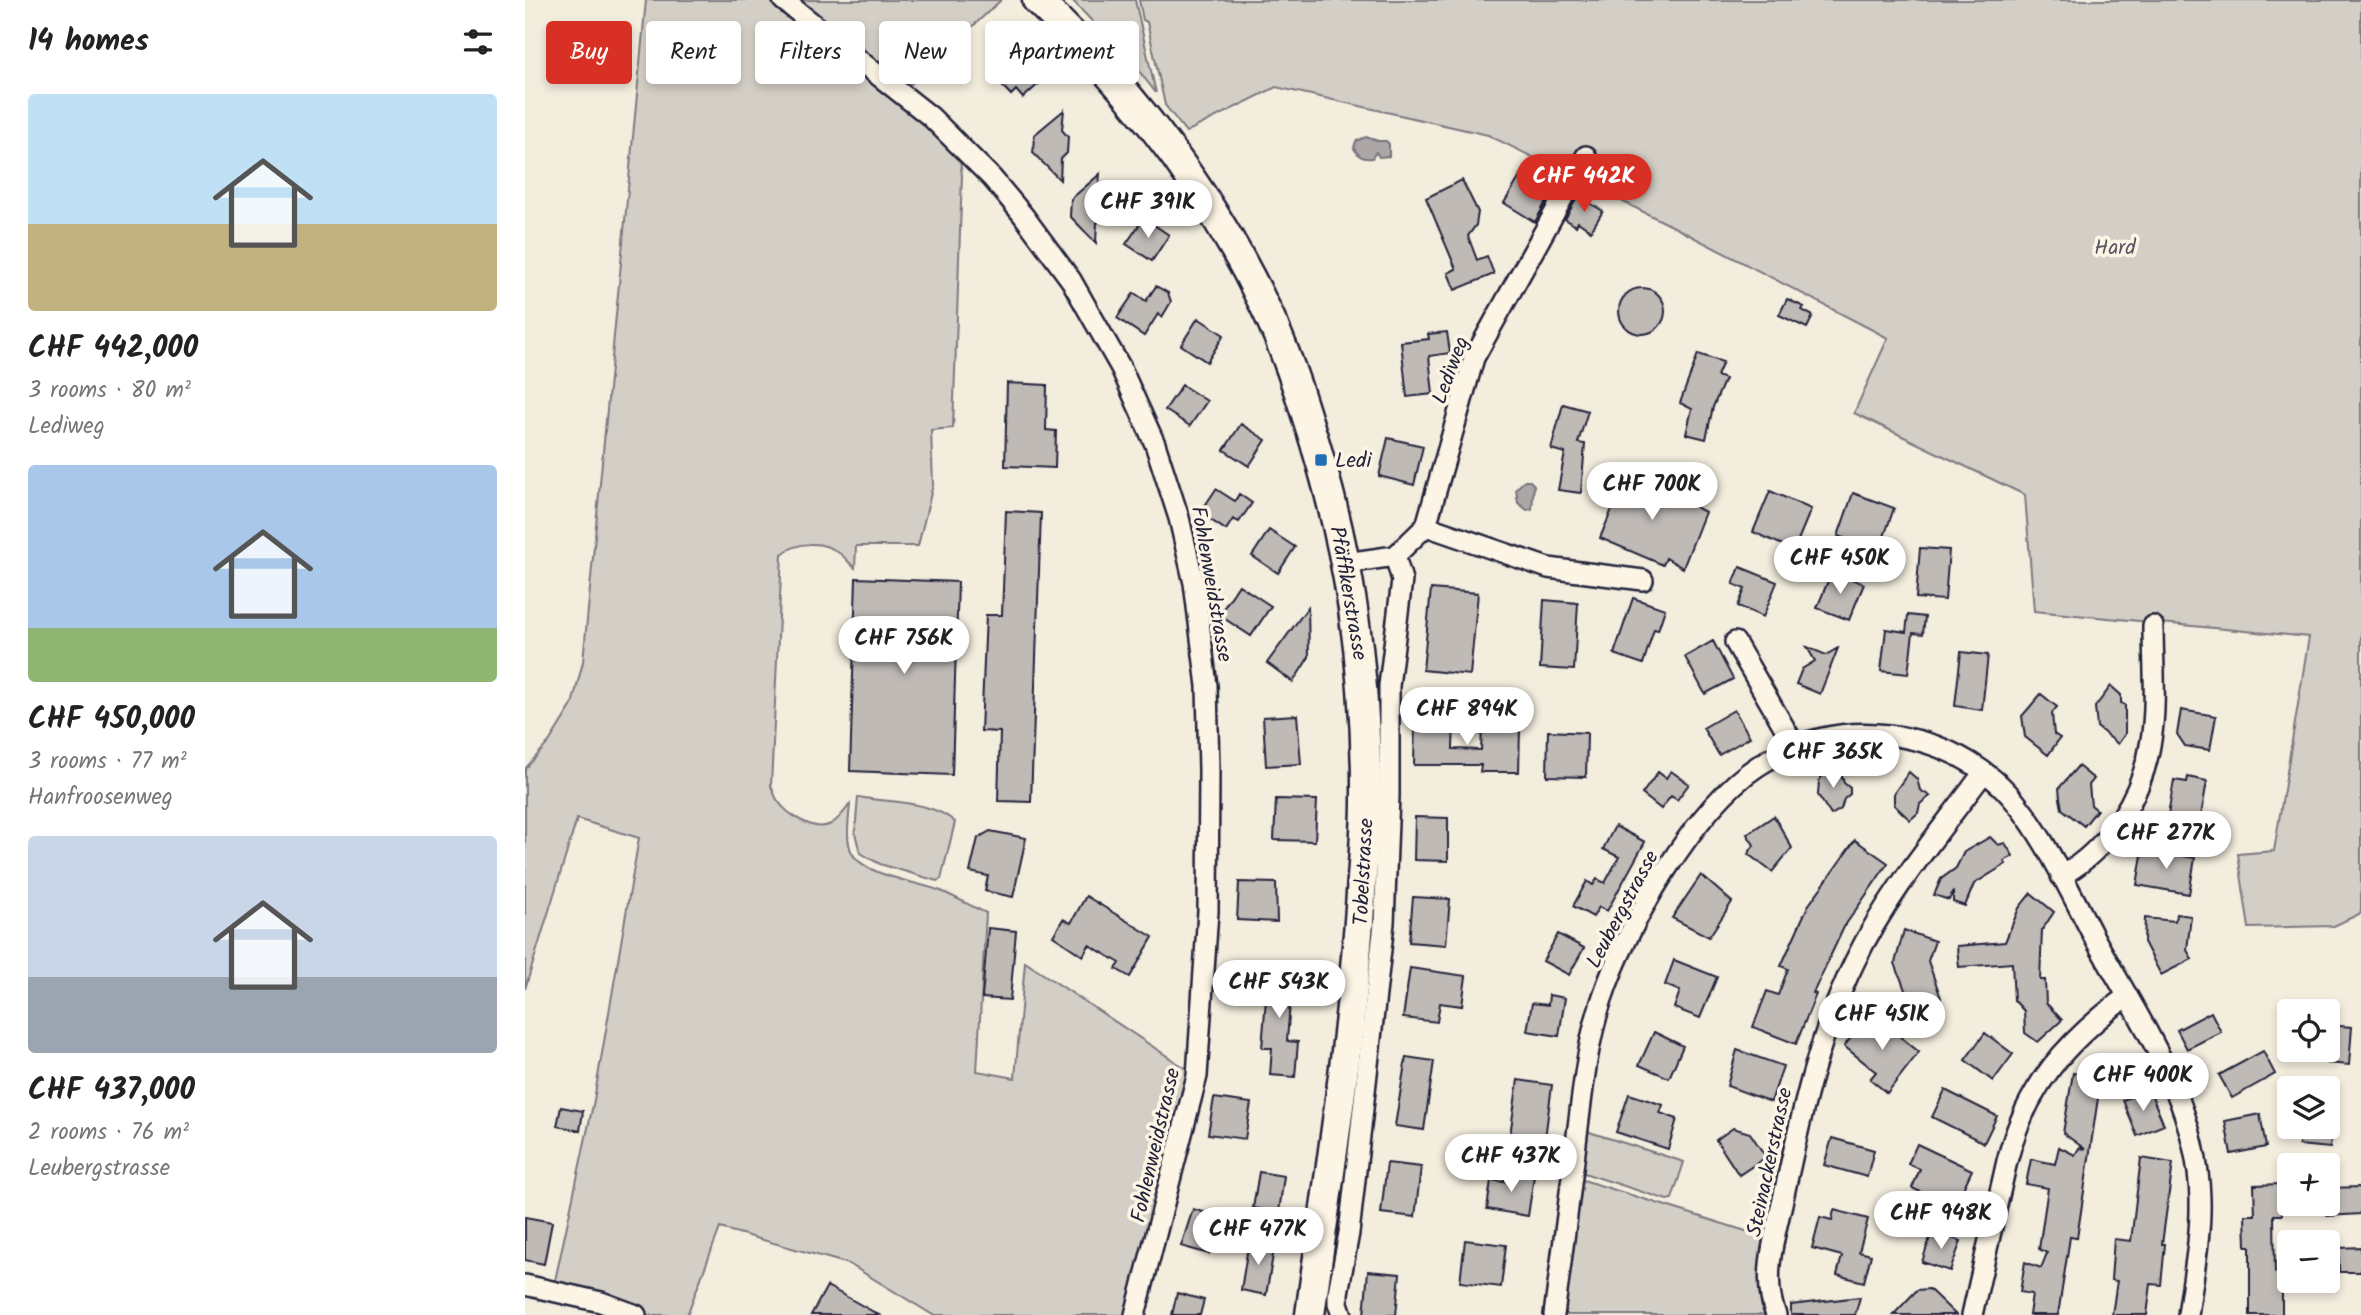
<!DOCTYPE html>
<html lang="en">
<head>
<meta charset="utf-8">
<style>
  :root { --surface:#fff; --page:#f6f6f6; --text:#222; --muted:#767676; --accent:#d93025 }
  body { margin:0; font-family:Kalam,sans-serif; background:var(--page); color:var(--text); height:100vh; display:flex; flex-direction:column; font-size:26px; white-space:nowrap }
  * { box-sizing:border-box; margin:0 }
  p { font-size:23px; color:var(--muted) }
  .icon { flex:none; width:38px; height:38px; fill:none; stroke:currentColor; stroke-width:2; stroke-linecap:round; stroke-linejoin:round }
  .map { position:relative; flex:1; overflow:hidden }
  .details { display:flex; flex-direction:column; background:var(--surface); width:525px }
  .details>* { flex:none }
  .hud { position:absolute; left:21px; top:21px; width:665px; height:63px; display:flex; gap:14px }
  .tools { position:absolute; left:1752px; top:999px; display:grid; gap:14px }
  .tools a { display:grid; place-items:center; width:63px; height:63px; border-radius:7px; background:var(--surface); box-shadow:0 4px 10px #0003; font-size:35px }
  .price { position:absolute; translate:-50% -60px; padding:0 16px; border-radius:24px; background:#fff; color:#222; font-size:23px; line-height:46px; filter:drop-shadow(0 2px 4px #0008) }
  .price::after { content:''; position:absolute; left:50%; top:42px; width:21px; height:16px; margin-left:-10px; background:inherit; clip-path:polygon(0 0,100% 0,50% 100%) }
  .price.selected { background:var(--accent); color:#fff }
  ul { padding:0; list-style:none }
  li { display:grid; align-content:center; gap:14px; height:371px; padding:0 28px }
  li span { display:grid; place-items:center; height:217px; border-radius:7px; color:#555 }
  li>.icon { margin-inline-start:auto }
  span .icon { width:126px; height:126px; fill:#fffc; stroke-width:1 }
  li b { font-size:30px }
  h2 { display:flex; justify-content:space-between; align-items:center; height:84px; padding:0 28px; font-size:30px }
  .pill { padding:0 24px; border-radius:7px; background:var(--surface); box-shadow:0 4px 10px #0003; font-size:24px; line-height:63px }
  .pill.selected { background:var(--accent); color:#fff }
  main { display:flex; flex:1; min-height:0 }
  .map>svg:first-child { display:block }
  .green { fill:#d4cfc6; stroke:#7b7880; stroke-width:2 }
  .water { fill:#aca7a6; stroke:#75727b; stroke-width:2 }
  .building { fill:#bfbab6; stroke:#22223b; stroke-width:2 }
  .lines { fill:none; stroke-linecap:round; stroke-linejoin:round }
  .street-casing { stroke:#22223b; stroke-width:24 }
  .secondary-casing { stroke:#22223b; stroke-width:33 }
  .street { stroke:#fcf5e5; stroke-width:19 }
  .secondary { stroke:#fcf5e5; stroke-width:28 }
  .poi-dot { fill:#1f6fb2; stroke:#fcf5e5; stroke-width:2.5 }
  .labels { text-anchor:middle; stroke-width:7; stroke-linejoin:round; paint-order:stroke }
  .park-label { font-size:21px; fill:#575665; stroke:#fcf5e5 }
  .street-label { font-size:21px; fill:#22223b; stroke:#fcf5e5 }
  .poi-label { font-size:21px; fill:#22223b; stroke:#fcf5e5; text-anchor:start }
</style>
</head>
<body>
<main>
<section class="details">
<h2>14 homes<svg class="icon" aria-label="filters" viewBox="0 0 24 24"><path d="M4 7h16M4 17h16"/><circle cx="9" cy="7" r="2"/><circle cx="15" cy="17" r="2"/></svg></h2>
<ul>
<li><span style="background:linear-gradient(#bfe0f5 60%,#c2b280 0)"><svg class="icon" aria-label="home" viewBox="0 0 24 24"><path d="M3 11l9-7 9 7M6 9v11h12V9"/></svg></span><div><b>CHF 442,000</b><p>3 rooms · 80 m²</p><p>Lediweg</p></div></li>
<li><span style="background:linear-gradient(#a9c7e8 75%,#8fb573 0)"><svg class="icon" aria-label="home" viewBox="0 0 24 24"><path d="M3 11l9-7 9 7M6 9v11h12V9"/></svg></span><div><b>CHF 450,000</b><p>3 rooms · 77 m²</p><p>Hanfroosenweg</p></div></li>
<li><span style="background:linear-gradient(#c9d6e8 65%,#9aa5b1 0)"><svg class="icon" aria-label="home" viewBox="0 0 24 24"><path d="M3 11l9-7 9 7M6 9v11h12V9"/></svg></span><div><b>CHF 437,000</b><p>2 rooms · 76 m²</p><p>Leubergstrasse</p></div></li>
</ul>
</section>
<div class="map">
<svg width="1836" height="1315" viewBox="0 0 1836 1315">
  <rect width="100%" height="100%" fill="#f3edde"/>
  <filter id="ink" filterUnits="userSpaceOnUse"><feTurbulence type="fractalNoise" baseFrequency=".0143" numOctaves="2"/><feDisplacementMap in="SourceGraphic" scale="14" xChannelSelector="R" yChannelSelector="G"/><feConvolveMatrix kernelMatrix="1 2 1 2 8 2 1 2 1" color-interpolation-filters="sRGB"/></filter>
  <g filter="url(#ink)">
    <path class="green" d="M121 0H245L388 113 425 147 435 161 437 175 428 428 406 430 408 485 393 546H331L330 568C325 564 320 557 314 553 297 540 272 542 257 554L246 786C248 790 250 797 253 801 262 814 289 833 306 824 313 820 320 811 325 804 324 819 320 839 327 853 339 876 394 882 416 891 432 898 446 906 461 913L452 1071 490 1078 500 962 672 1076 610 1315H408L324 1264 195 1228 162 1315H111L28 1290 69 1100 114 838 52 819 0 989V769L24 742 47 705 58 662Z
      M273 0H476L383 87Z
      M547 0H610L631 93 614 71Z
      M614 0H1836V913L1809 926 1724 928 1713 854 1749 851 1784 637 1509 611 1500 495 1329 413 1363 338 1145 225 963 135 751 87 661 132 640 105 622 22 618 20Z
      M333 797C364 803 405 800 430 822L416 879 412 881 355 864 335 853 330 833Z
      M1061 1131 1159 1162 1147 1199 1142 1200 1056 1172Z
      M1055 1179 1243 1238 1236 1290 1239 1315H1038Z"/>
    <path class="water" d="M841 137 853 141H861L864 144V156L854 157 851 152 847 158C837 159 833 156 829 148L831 141Z
      M999 481H1005L1009 485 1007 509 1002 510 993 503 991 489Z"/>
    <path class="building" d="M494 51 519 79 498 98 491 90 486 95 467 75Z
      M539 110 537 130 543 137 542 153 536 159 535 180 508 153 509 144V135Z
      M1004 162 1033 180 1010 222 979 203Z
      M575 174 573 194 579 201 578 217 572 223 571 243 545 216 546 199Z
      M937 180 953 212 951 225 943 236 952 260 962 256 969 274 930 290 923 273 931 269 901 198Z
      M1053 196 1078 211 1066 231 1053 222 1051 226 1040 219Z
      M619 218 644 235 627 261 601 244Z
      M631 286 643 293 646 302 637 317 633 314 619 336 592 318 609 293 621 301Z
      M1094 311a23 23 0 1 1 46 0a23 23 0 1 1-46 0Z
      M1262 299 1279 307 1277 310 1288 316 1282 328 1254 315Z
      M673 318 699 335 682 362 656 345Z
      M922 332 925 353 904 356 908 394 882 397 876 342 904 339 903 334Z
      M1173 354 1198 362 1192 376 1200 379 1188 407 1181 439 1161 434 1167 409 1155 403Z
      M482 383 522 385 521 430 531 431 530 468 480 466Z
      M657 385 682 401 665 426 640 410Z
      M1038 404 1063 411 1053 443 1060 444 1056 493 1033 490 1040 453 1026 449Z
      M716 424 741 440 724 466 699 450Z
      M863 438 898 446 889 485 854 476Z
      M1103 471 1180 512 1158 568 1141 558 1138 565 1075 538Z
      M691 489 710 501 714 494 727 503 714 522 708 519 701 530 675 513Z
      M1245 491 1286 509 1269 550 1228 532Z
      M1328 493 1369 508 1354 551 1313 536Z
      M481 511 516 513 506 802 473 801 475 732 456 731 461 615H477Z
      M744 530 770 547 753 573 727 556Z
      M1395 548 1424 550 1420 600 1391 598Z
      M1215 567 1252 582 1238 617 1213 606 1220 589 1208 584Z
      M1307 571 1339 584 1324 620 1292 608Z
      M331 578 433 582 427 775 325 771Z
      M714 585 746 606 726 636 694 615Z
      M906 589 953 593 945 675 898 670Z
      M1108 598 1140 609 1133 630 1129 629 1118 664 1089 654Z
      M1019 600 1053 603 1049 670 1015 668Z
      M783 607 784 657 768 682 742 663Z
      M1383 615 1400 617 1398 634 1388 633 1383 674 1356 671 1361 629 1381 632Z
      M1188 641 1208 679 1180 694 1160 657Z
      M1282 647 1301 655 1313 648 1295 694 1271 684 1277 669 1290 661Z
      M1436 652 1463 655 1457 710 1430 706Z
      M1586 686 1596 695V703L1600 705V734L1593 744 1572 727 1570 707Z
      M1516 694 1532 707 1527 713 1528 724 1529 734 1535 738 1523 755 1500 737 1497 716Z
      M1209 710 1225 737 1194 755 1178 728Z
      M1656 710 1691 716 1685 750 1660 746 1652 734Z
      M772 715 776 764 741 766 738 717Z
      M890 720 929 721 928 749 956 750 957 727 995 728 994 772H955L956 765H889Z
      M1023 731 1062 733 1061 777 1022 776Z
      M1313 765 1319 783 1325 788V794L1319 799 1316 809 1306 815 1293 795 1294 781 1299 773Z
      M1553 766 1569 779 1564 785 1566 805 1572 810 1559 826 1537 809 1535 798 1534 788Z
      M1146 771 1164 784 1152 800 1146 796 1136 809 1117 794 1133 772 1141 778Z
      M1384 772 1392 779 1395 790 1405 796 1395 804 1393 813 1385 820 1369 805V793Z
      M1663 777 1682 781 1674 828 1658 826 1660 818 1643 815 1649 780 1662 782Z
      M751 799 792 800 790 841 749 840Z
      M1249 816 1267 848 1247 872 1223 854 1229 845 1222 834Z
      M890 817 923 818V861L889 860Z
      M1090 826 1120 842 1082 911 1074 907 1068 917 1048 906 1062 881 1068 885 1072 879 1080 883 1094 857 1078 849Z
      M465 831 501 838 488 897 460 891 463 876 445 872 453 838Z
      M1465 837 1473 845 1480 843 1488 856 1479 861 1481 864 1449 884 1440 906 1428 902V891L1424 900 1409 895 1416 879 1431 868 1439 852Z
      M1330 840 1363 863 1319 927 1288 993 1291 994 1271 1044 1228 1027 1242 991 1253 995 1263 969 1256 966 1283 906Z
      M1618 849 1670 858 1664 894 1612 885Z
      M1176 875 1207 902 1184 937 1147 918Z
      M714 882 751 883 752 922 712 920Z
      M1506 893 1529 912 1517 930 1515 980H1520L1521 1003 1537 1020 1513 1042 1500 1033 1499 1011 1489 1000 1487 963 1434 967 1432 946 1480 942 1494 908Z
      M561 896 628 937 605 977 591 969 595 963 564 945 558 956 528 936 538 919 546 923Z
      M888 897 925 899 921 945 884 942Z
      M1651 914 1666 916 1662 950 1667 959 1636 975 1619 942 1620 918 1650 921Z
      M463 928 491 931 485 1000 457 998Z
      M1379 930 1410 941 1403 961 1416 998V1007L1401 1014 1395 1006 1387 1009 1370 963Z
      M1033 934 1059 948 1044 975 1018 961Z
      M1149 960 1192 977 1175 1018 1149 1008 1155 991 1140 985Z
      M744 961 768 963 762 1041 773 1042 770 1077 745 1075 747 1048H737Z
      M885 968 941 976 937 1006 915 1003 912 1022 878 1018Z
      M1024 995 1040 998 1034 1036 1002 1031 1007 1003 1023 1005Z
      M1686 1012 1696 1032 1662 1049 1652 1030Z
      M1346 1013 1394 1052 1362 1093 1345 1079 1351 1072 1319 1046Z
      M1802 1025 1827 1027 1824 1065 1802 1063Z
      M1129 1032 1158 1046 1144 1078 1114 1065Z
      M1460 1033 1488 1054 1468 1081 1440 1060Z
      M1212 1050 1258 1066 1246 1102 1202 1086Z
      M1738 1051 1750 1074 1707 1098 1694 1075Z
      M881 1057 909 1061 899 1130 870 1126Z
      M1548 1073 1576 1078 1552 1238 1545 1237 1533 1315H1504L1507 1294 1495 1292 1500 1262 1516 1268 1522 1253 1514 1249 1523 1188 1501 1184 1506 1159 1530 1164 1534 1147 1550 1155 1554 1148 1560 1149 1538 1133Z
      M993 1080 1027 1085 1019 1146 984 1142Z
      M1624 1089 1639 1125 1612 1136 1598 1100Z
      M1420 1090 1472 1116 1459 1143 1407 1117Z
      M1104 1094 1138 1105 1135 1113 1152 1119 1143 1149 1091 1132Z
      M689 1098 726 1103 720 1139 683 1134Z
      M36 1107 58 1111 55 1131 32 1126Z
      M1735 1114 1741 1147 1706 1154 1700 1121Z
      M1776 1127H1807L1805 1148 1774 1145Z
      M1208 1128 1225 1133 1241 1157 1214 1175 1191 1140Z
      M1307 1138 1349 1150 1342 1177 1299 1165Z
      M1392 1144 1447 1170 1429 1208 1387 1188 1395 1169 1383 1164Z
      M1616 1158 1648 1163 1637 1244H1640L1636 1285 1626 1284 1622 1315H1587L1592 1281 1586 1280 1589 1239 1606 1241Z
      M862 1163 896 1167 890 1217 856 1213Z
      M734 1172 759 1176 754 1212 728 1208Z
      M980 1172 1009 1176 1003 1216 962 1209 966 1180 979 1182Z
      M1756 1184 1757 1215H1749L1750 1272H1757V1315H1725V1246H1721L1720 1215H1730L1729 1185Z
      M1836 1187V1214L1802 1216V1188Z
      M668 1209 695 1217 684 1254 656 1246Z
      M1309 1210 1343 1219 1334 1252 1346 1255 1339 1282 1312 1275 1317 1256 1287 1248 1295 1217 1307 1220Z
      M0 1217 27 1222 19 1264 0 1260Z
      M1407 1231 1436 1241 1425 1271 1397 1262Z
      M724 1240 750 1244 741 1295 716 1290Z
      M940 1240 981 1245 976 1287 935 1282Z
      M1836 1247V1272H1814V1248Z
      M843 1271 875 1274 871 1315H839Z
      M302 1286 354 1315H286Z
      M1404 1289 1431 1315H1368L1392 1290Z
      M652 1293 679 1300 675 1315H647Z
      M1335 1297 1330 1315H1266V1305Z"/>
    <g class="lines">
      <g class="street-casing">
        <path id="street" d="M258 0 406 117 467 178 498 215 546 280 596 368 630 444 654 518 669 583 682 686 684 771 683 911 672 1076 610 1315
          M901 526 1023 568 1118 580
          M821 563 870 556 901 526 949 358 1061 156
          M1210 642 1270 746
          M1536 876C1584 849 1618 795 1626 740 1632 704 1628 664 1628 626
          M0 1285 76 1302 111 1315
          M817 1315 813 1303V1293L824 1233 859 923 864 796V686L877 580 870 556
          M1029 1315C1037 1255 1045 1195 1052 1135 1058 1089 1062 1043 1077 999 1100 928 1170 807 1233 766 1272 740 1318 729 1364 735 1405 740 1444 757 1475 785 1513 821 1545 892 1570 939 1615 1021 1673 1103 1675 1199 1676 1238 1668 1277 1663 1315
          M1251 1315C1235 1275 1252 1230 1260 1190 1277 1111 1294 1034 1330 961 1363 893 1414 833 1459 772
          M1447 1315 1482 1161C1501 1086 1541 1042 1602 996"/>
      </g>
      <g class="secondary-casing">
        <path id="secondary" d="M512 0C604 87 684 190 739 305 757 341 770 379 782 418 824 546 842 666 841 801 841 831 838 862 836 893 827 1034 804 1175 785 1315"/>
      </g>
      <use href="#street" class="street"/>
      <use href="#secondary" class="secondary"/>
    </g>
  </g>
  <rect class="poi-dot" x="789" y="453" width="14" height="14" rx="3.5"/>
  <g class="labels">
    <g class="park-label">
      <text x="1590" y="254">Hard</text>
    </g>
    <g class="street-label">
      <text transform="translate(925 370) rotate(-70)" y="7">Lediweg</text>
      <text transform="translate(687 584) rotate(80)" y="7">Fohlenweidstrasse</text>
      <text transform="translate(824 593) rotate(80)" y="7">Pfäffikerstrasse</text>
      <text transform="translate(838 872) rotate(-87)" y="7">Tobelstrasse</text>
      <text transform="translate(1097 909) rotate(-62)" y="7">Leubergstrasse</text>
      <text transform="translate(630 1145) rotate(-77)" y="7">Fohlenweidstrasse</text>
      <text transform="translate(1244 1162) rotate(-78)" y="7">Steinackerstrasse</text>
    </g>
    <g class="poi-label">
      <text x="810" y="467">Ledi</text>
    </g>
  </g>
</svg>
<div class="tools">
<a><svg class="icon" aria-label="locate" viewBox="0 0 24 24"><circle cx="12" cy="12" r="6"/><path d="M12 2v4M12 18v4M2 12h4M18 12h4"/></svg></a>
<a><svg class="icon" aria-label="layers" viewBox="0 0 24 24"><path d="M12 4l9 5-9 5-9-5zM3 14l9 5 9-5"/></svg></a>
<a>+</a>
<a>−</a>
</div>
<b class="price selected" style="left:1059px;top:214px">CHF 442K</b>
<b class="price" style="left:623px;top:240px">CHF 391K</b>
<b class="price" style="left:1127px;top:522px">CHF 700K</b>
<b class="price" style="left:1315px;top:596px">CHF 450K</b>
<b class="price" style="left:379px;top:676px">CHF 756K</b>
<b class="price" style="left:942px;top:747px">CHF 894K</b>
<b class="price" style="left:1308px;top:790px">CHF 365K</b>
<b class="price" style="left:1641px;top:871px">CHF 277K</b>
<b class="price" style="left:754px;top:1020px">CHF 543K</b>
<b class="price" style="left:1357px;top:1052px">CHF 451K</b>
<b class="price" style="left:1618px;top:1113px">CHF 400K</b>
<b class="price" style="left:986px;top:1194px">CHF 437K</b>
<b class="price" style="left:1416px;top:1251px">CHF 948K</b>
<b class="price" style="left:733px;top:1267px">CHF 477K</b>
<div class="hud">
<a class="pill selected">Buy</a>
<a class="pill">Rent</a>
<a class="pill">Filters</a>
<a class="pill">New</a>
<a class="pill">Apartment</a>
</div>
</div>
</main>
</body>
</html>
